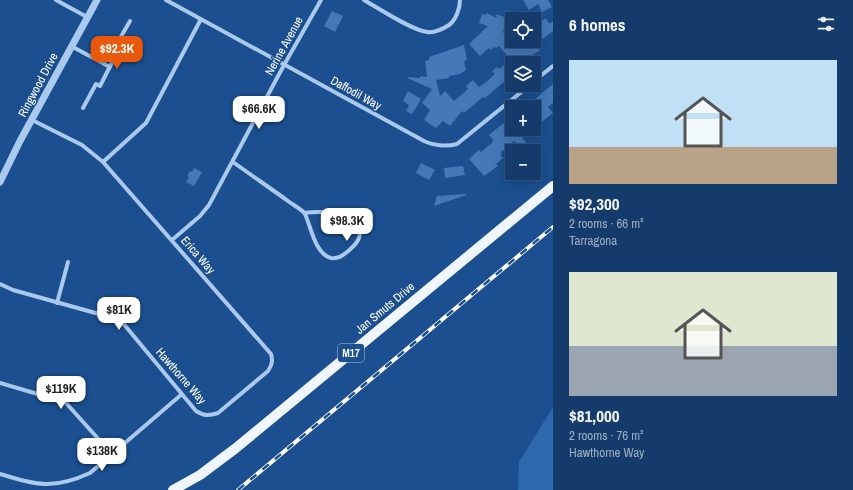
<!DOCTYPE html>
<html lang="en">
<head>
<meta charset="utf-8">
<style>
  :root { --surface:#143b6b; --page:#214673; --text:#f1f3f6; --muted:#9dadc1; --line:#33557e; --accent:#ea580c }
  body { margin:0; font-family:"Archivo Narrow",sans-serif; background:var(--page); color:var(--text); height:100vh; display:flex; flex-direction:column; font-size:15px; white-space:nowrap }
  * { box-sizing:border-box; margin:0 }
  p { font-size:13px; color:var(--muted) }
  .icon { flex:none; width:22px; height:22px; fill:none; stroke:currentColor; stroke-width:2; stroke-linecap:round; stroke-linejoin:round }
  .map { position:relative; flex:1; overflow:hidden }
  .sheet { display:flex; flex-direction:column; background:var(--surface); width:300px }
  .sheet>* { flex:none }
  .buttons { position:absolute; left:505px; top:12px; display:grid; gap:8px }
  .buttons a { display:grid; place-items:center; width:36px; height:36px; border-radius:0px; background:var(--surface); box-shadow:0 4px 16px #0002,0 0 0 1px var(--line); font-size:20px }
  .price { position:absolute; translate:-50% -34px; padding:0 9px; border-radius:8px; background:#fff; color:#222; font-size:13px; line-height:26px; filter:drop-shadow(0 1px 2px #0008) }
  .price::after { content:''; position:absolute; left:50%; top:24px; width:12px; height:9px; margin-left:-6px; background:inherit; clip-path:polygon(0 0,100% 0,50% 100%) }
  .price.active { background:var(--accent); color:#fff }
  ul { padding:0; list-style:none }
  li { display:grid; align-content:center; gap:8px; height:212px; padding:0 16px }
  li span { display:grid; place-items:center; height:124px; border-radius:0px; color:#555 }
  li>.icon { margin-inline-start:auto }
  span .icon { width:72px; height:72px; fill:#fffc; stroke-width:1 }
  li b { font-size:17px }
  h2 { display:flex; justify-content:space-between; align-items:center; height:48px; padding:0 16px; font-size:17px }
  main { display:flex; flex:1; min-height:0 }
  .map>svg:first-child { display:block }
  .green { fill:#2e69ad }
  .building { fill:#4478b7 }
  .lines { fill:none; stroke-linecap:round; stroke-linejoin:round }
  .minor { stroke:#a9c9ee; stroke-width:4 }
  .tertiary { stroke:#a9c9ee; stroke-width:7 }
  .primary { stroke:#f0f6ff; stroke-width:10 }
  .rail-casing { stroke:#fff; stroke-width:4 }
  .rail { stroke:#1b4f8f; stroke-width:2.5; stroke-dasharray:8; stroke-linecap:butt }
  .labels { text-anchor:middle; stroke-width:3; stroke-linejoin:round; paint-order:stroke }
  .shield { fill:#1b4f8f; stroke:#bbcadd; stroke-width:1 }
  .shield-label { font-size:11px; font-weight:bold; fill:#fff }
  .street-label { font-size:12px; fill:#fff; stroke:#1b4f8f }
</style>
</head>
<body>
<main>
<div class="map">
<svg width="553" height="490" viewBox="0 0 553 490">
  <rect width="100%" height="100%" fill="#1b4f8f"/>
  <path class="green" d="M553 407V490H518L519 462Z"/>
  <path class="building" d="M523 0H548L552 7 542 12 538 4 529 10Z
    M332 11 343 16 335 32 324 26Z
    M486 13 497 18 495 14 508 18 503 32 512 43 515 41H540L535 45 540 50 527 59 525 57 517 63 512 62V76L507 81 506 80 485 98 483 97 464 113 462 111 450 126 443 121 436 128 424 120 430 110 422 103 432 89 407 78 408 77 420 78V76L427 77 425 61 429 60V57L464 45 467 60 464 61 466 70 460 74 449 76V78L436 80 440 96 445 91 454 101 468 89 466 86 473 80 479 87 485 83 495 74 492 71 497 67 499 69 511 60 499 46 496 48 494 47 491 50 489 48 480 56 469 44 488 26 479 23 482 14 486 15Z
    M545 18 550 24 553 21V31L543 39 534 28Z
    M553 84V103L548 107 553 113 534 128V107H526Z
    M408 91 421 99 412 114 406 111 409 105 403 101Z
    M505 122 509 127 512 125V129H532L522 138 526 142 520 148 514 141 501 152 502 154 500 155 503 158 496 164 498 166 484 176 469 159 479 150 481 152 492 143 493 139 489 135Z
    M421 163 435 170 429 180 416 173Z
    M463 166 465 175 445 178 444 168Z
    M194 168 202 172 194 186 186 182 189 177 187 176 190 171 192 172Z
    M466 194V195L434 206 437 196Z"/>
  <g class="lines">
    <path class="minor" d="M56 0 87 17
      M166 0 424 141C435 146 445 147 457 144L530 85
      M364 0C378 8 411 30 427 32 435 33 443 29 449 25 456 20 460 8 460 0
      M71 46 110 67
      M534 81 553 66
      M83 108 96 84 100 86 119 49 115 47 130 21
      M103 162 146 123 201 19
      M233 162C251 175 270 188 288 201 293 205 302 209 305 214 311 227 315 254 331 258 338 259 342 256 347 252 354 246 360 241 360 232 358 211 319 211 304 213
      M172 240 200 216 209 205 284 65 321 0
      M0 284 13 290 117 319 122 322 196 411C204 416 209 416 218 413L268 371C272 365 273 361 271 354L103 162 82 145 32 120
      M57 303 68 262
      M0 383 58 400 66 403 111 453
      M0 474C37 485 53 490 90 473L182 394"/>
    <path class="tertiary" d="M0 182 20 141 97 0"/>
    <path class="primary" d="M173 490 200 475 236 448 553 186"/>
    <g class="rail-casing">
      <path id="rail" d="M238 490 553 227"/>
    </g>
    <use href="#rail" class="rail"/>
  </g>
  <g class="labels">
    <rect class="shield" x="338" y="344" width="26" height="18" rx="3"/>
    <g class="shield-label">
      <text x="351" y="357">M17</text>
    </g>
    <g class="street-label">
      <text transform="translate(284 46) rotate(-61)" y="4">Nerine Avenue</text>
      <text transform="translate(38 85) rotate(-62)" y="4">Ringwood Drive</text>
      <text transform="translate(356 93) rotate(29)" y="4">Daffodil Way</text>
      <text transform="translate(198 255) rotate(49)" y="4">Erica Way</text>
      <text transform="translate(385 308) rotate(-40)" y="4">Jan Smuts Drive</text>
      <text transform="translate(181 376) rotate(49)" y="4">Hawthorne Way</text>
    </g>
  </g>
</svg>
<div class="buttons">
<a><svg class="icon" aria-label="locate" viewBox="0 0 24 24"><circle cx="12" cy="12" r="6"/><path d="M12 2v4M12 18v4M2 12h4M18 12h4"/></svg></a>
<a><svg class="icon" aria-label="layers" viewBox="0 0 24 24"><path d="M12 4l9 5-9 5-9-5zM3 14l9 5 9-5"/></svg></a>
<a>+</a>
<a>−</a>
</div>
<b class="price active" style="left:117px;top:70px">$92.3K</b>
<b class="price" style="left:259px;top:130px">$66.6K</b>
<b class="price" style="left:347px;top:242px">$98.3K</b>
<b class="price" style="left:119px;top:331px">$81K</b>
<b class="price" style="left:61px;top:410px">$119K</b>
<b class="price" style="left:102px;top:472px">$138K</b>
</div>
<section class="sheet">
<h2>6 homes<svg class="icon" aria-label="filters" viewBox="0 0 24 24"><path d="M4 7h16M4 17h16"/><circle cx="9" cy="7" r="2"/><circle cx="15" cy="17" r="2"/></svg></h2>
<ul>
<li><span style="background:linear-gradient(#bfe0f5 70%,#b9a48a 0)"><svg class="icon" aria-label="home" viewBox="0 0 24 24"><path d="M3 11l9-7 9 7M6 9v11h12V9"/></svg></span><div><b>$92,300</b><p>2 rooms · 66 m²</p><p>Tarragona</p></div></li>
<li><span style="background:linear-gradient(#dfe7d0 60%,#9aa5b1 0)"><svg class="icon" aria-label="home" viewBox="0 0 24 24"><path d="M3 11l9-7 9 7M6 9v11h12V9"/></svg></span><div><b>$81,000</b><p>2 rooms · 76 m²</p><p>Hawthorne Way</p></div></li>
</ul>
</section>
</main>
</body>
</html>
